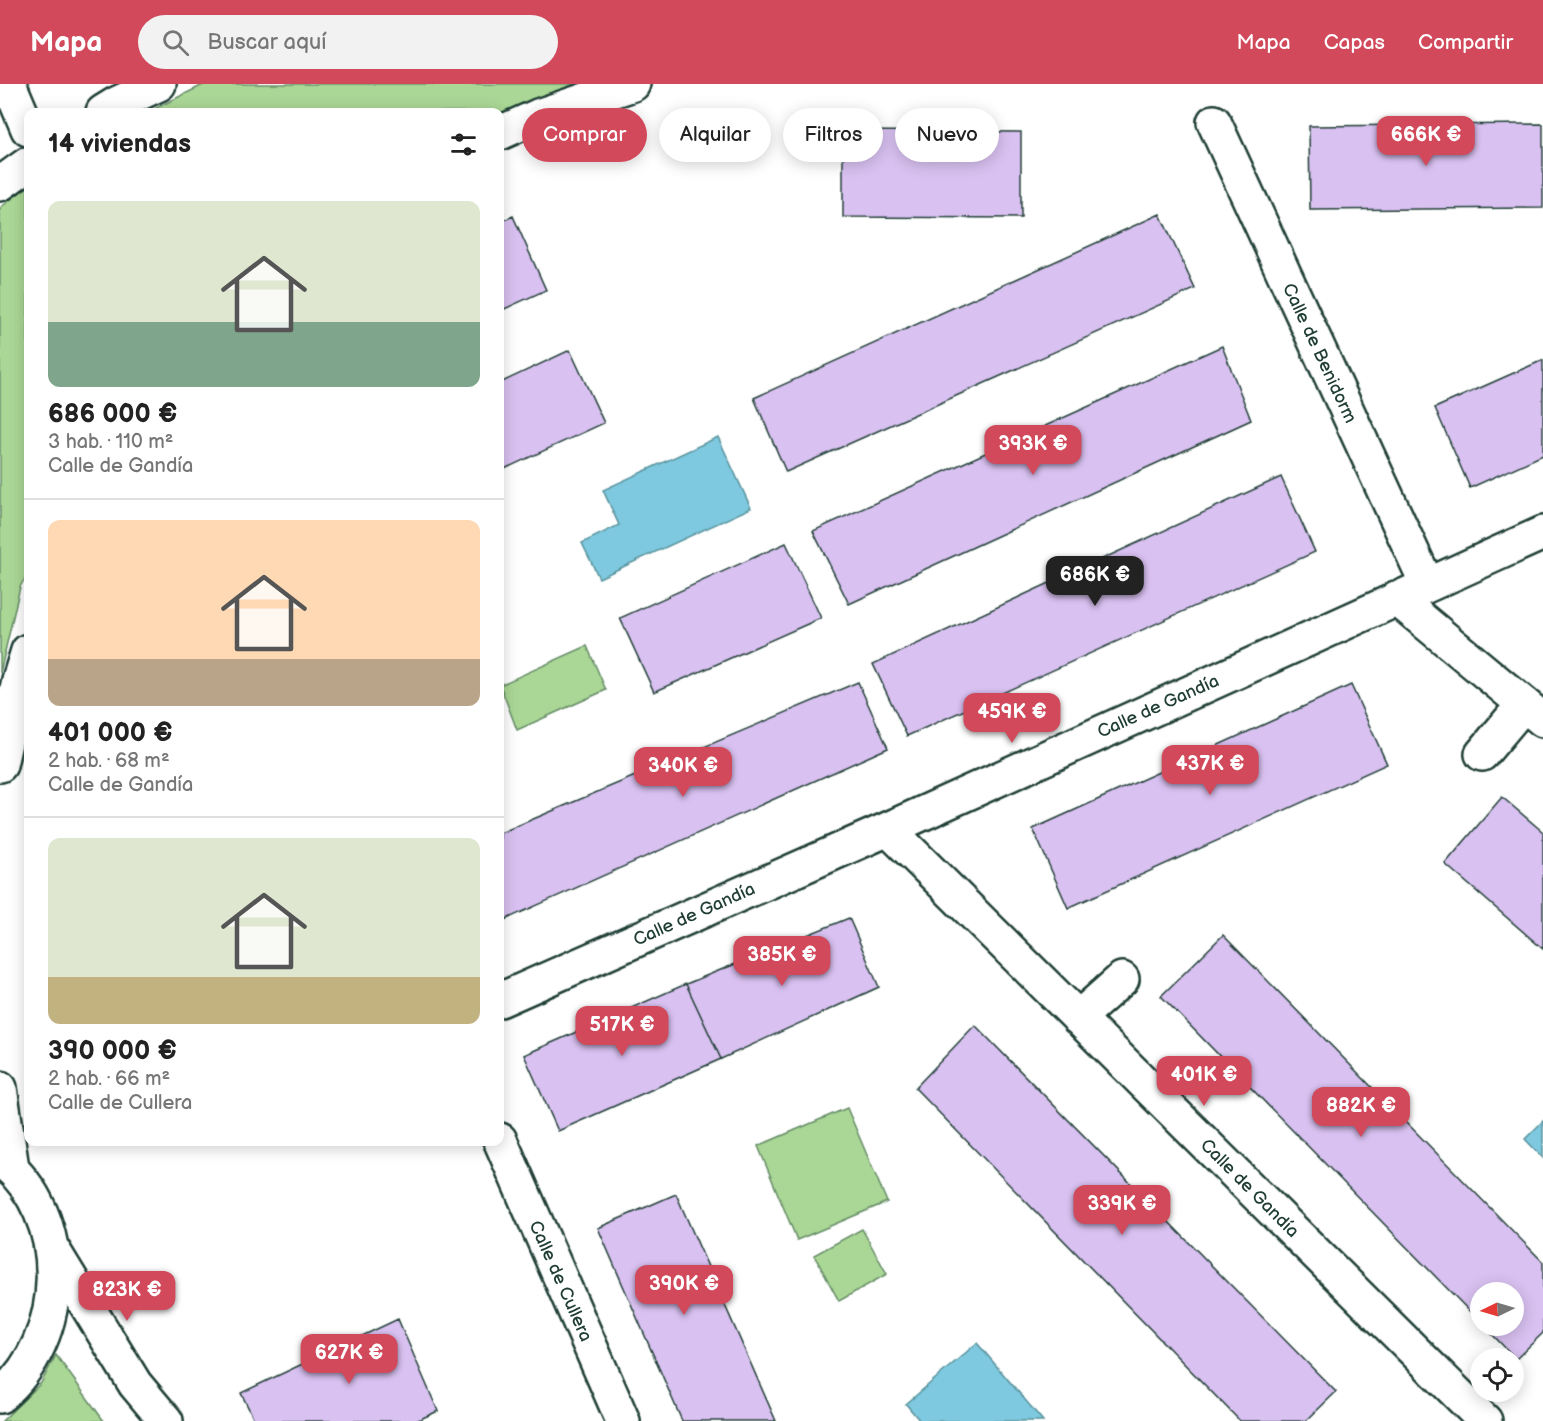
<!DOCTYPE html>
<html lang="es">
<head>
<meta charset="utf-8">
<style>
  :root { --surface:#fff; --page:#f2f2f2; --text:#222; --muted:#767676; --line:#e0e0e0; --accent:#d1495b }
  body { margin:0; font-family:"Balsamiq Sans",sans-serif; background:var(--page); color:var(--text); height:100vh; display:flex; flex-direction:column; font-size:22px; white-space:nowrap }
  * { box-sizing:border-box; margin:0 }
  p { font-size:20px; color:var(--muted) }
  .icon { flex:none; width:33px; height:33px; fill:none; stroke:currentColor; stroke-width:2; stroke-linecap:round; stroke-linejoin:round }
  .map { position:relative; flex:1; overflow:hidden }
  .panel { position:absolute; left:24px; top:24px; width:480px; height:1038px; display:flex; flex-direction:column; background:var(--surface); border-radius:12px; box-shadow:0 3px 15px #0003 }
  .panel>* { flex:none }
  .hud { position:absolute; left:522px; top:24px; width:570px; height:54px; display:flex; gap:12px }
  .needle { width:39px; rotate:265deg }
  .controls { position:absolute; left:1470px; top:1198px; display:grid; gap:12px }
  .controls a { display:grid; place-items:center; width:54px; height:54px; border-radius:50%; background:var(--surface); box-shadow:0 3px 15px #0003; font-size:30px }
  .price { position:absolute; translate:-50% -51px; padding:0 14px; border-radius:12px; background:var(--accent); color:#fff; font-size:20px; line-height:39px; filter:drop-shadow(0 2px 3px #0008) }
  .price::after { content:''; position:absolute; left:50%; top:36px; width:18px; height:14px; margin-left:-9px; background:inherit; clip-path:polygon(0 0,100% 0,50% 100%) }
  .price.selected { background:#222; color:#fff }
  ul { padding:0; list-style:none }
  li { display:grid; align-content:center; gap:12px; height:318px; padding:0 24px }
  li+li { border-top:2px solid var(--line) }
  li span { display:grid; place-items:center; height:186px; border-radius:12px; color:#555 }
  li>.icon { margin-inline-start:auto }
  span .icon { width:108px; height:108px; fill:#fffc; stroke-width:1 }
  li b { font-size:26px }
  h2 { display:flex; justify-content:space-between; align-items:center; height:72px; padding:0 24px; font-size:26px }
  .tag { padding:0 21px; border-radius:27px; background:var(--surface); box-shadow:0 3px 15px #0003; font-size:21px; line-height:54px }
  .tag.selected { background:var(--accent); color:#fff }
  header { display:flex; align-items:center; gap:36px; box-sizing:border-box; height:84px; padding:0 30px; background:var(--accent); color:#fff }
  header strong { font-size:28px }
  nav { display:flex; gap:33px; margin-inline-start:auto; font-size:21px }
  .search { width:420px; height:54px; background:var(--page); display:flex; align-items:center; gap:15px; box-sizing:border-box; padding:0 21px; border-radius:33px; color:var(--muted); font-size:22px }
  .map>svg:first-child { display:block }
  .green { fill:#aad796; stroke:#648a65; stroke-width:1.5 }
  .water { fill:#7ec9df; stroke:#58919b; stroke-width:1.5 }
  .building { fill:#d9c1f1; stroke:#1f3d34; stroke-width:1.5 }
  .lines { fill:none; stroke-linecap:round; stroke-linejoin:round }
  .minor-casing { stroke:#1f3d34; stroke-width:38 }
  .minor { stroke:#fff; stroke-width:33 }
  .labels { text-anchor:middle; stroke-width:4.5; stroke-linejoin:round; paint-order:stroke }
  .street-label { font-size:18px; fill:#1f3d34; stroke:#fff }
</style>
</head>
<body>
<header>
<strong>Mapa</strong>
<div class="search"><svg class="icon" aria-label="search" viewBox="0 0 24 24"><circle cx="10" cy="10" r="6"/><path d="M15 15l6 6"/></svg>Buscar aquí</div>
<nav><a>Mapa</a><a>Capas</a><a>Compartir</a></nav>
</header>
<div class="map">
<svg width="1543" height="1337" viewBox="0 0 1543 1337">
  <rect width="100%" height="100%" fill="#fff"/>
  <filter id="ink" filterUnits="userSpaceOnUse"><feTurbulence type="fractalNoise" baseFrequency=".0167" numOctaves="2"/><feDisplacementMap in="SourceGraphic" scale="12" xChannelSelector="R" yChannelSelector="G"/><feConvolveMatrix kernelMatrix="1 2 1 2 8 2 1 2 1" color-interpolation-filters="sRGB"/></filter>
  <g filter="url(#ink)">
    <path class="green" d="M205 0H590L500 32V28H148Z
      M28 102V489L20 503 0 589V124Z
      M587 562 606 606 517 646 500 601Z
      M847 1024 887 1118 797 1156 758 1062Z
      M862 1145 887 1190 839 1217 814 1171Z
      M56 1271 104 1337H2L41 1299Z"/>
    <path class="water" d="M718 353 751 424 599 494 582 459 619 441 603 406Z
      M1543 1037V1074L1525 1055Z
      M977 1259 1043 1337H920L906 1320Z"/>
    <path class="building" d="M1543 40V124L1310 126 1309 42Z
      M843 47 1021 48V134L843 133Z
      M1160 130 1195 205 786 388 754 314Z
      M513 132 546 206 500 227V138Z
      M1222 262 1251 336 849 520 813 447Z
      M570 266 604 339 500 387V299Z
      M1543 276V371L1470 404 1435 324Z
      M1281 393 1315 468 907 652 873 580Z
      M786 459 821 534 654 608 620 534Z
      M858 598 888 664 500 838V749Z
      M1351 601 1387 680 1068 824 1033 745Z
      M1502 713 1543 748V865L1445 780Z
      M849 834 879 903 721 975 686 900Z
      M1223 851 1543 1178V1249L1516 1275 1484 1242H1514V1209H1480V1238L1161 912Z
      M686 900 721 975 558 1047 524 971Z
      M975 941 1336 1308 1306 1337H1240L915 1004Z
      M676 1110 776 1337H682L598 1144Z
      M398 1235 438 1327 416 1337H255L241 1309Z"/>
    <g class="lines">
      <g class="minor-casing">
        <path id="minor" d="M9 0 28 45
          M103 28 116 20 159 0
          M1214 38 1427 500
          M500 49 538 32 633 0
          M0 100 28 80
          M1396 514 1543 636
          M1482 670 1524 620
          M0 681 19 596 28 567
          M888 745 1485 1337
          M500 916 888 745 1543 449
          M1078 934 1122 895
          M0 1004 12 1084
          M500 1056 623 1337
          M0 1075C73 1131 69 1256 0 1312
          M53 1166 135 1300 166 1337"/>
      </g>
      <use href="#minor" class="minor"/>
    </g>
  </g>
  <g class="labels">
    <g class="street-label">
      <text transform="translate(1320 269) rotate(65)" y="6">Calle de Benidorm</text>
      <text transform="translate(1158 622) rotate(-24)" y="6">Calle de Gandía</text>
      <text transform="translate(694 830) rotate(-24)" y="6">Calle de Gandía</text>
      <text transform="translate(1250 1104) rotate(45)" y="6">Calle de Gandía</text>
      <text transform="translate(561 1197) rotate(66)" y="6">Calle de Cullera</text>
    </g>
  </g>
</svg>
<div class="controls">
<a><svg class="needle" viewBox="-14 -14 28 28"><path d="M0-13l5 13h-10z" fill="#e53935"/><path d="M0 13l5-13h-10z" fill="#767676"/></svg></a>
<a><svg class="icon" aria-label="locate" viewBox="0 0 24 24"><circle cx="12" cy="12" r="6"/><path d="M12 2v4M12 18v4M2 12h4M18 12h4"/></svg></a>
</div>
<b class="price" style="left:1426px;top:83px">666K €</b>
<b class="price" style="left:1033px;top:392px">393K €</b>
<b class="price selected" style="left:1095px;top:523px">686K €</b>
<b class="price" style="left:1012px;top:660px">459K €</b>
<b class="price" style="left:1210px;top:712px">437K €</b>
<b class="price" style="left:683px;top:714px">340K €</b>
<b class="price" style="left:782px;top:903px">385K €</b>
<b class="price" style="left:622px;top:973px">517K €</b>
<b class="price" style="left:1204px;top:1023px">401K €</b>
<b class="price" style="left:1361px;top:1054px">882K €</b>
<b class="price" style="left:1122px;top:1152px">339K €</b>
<b class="price" style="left:684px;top:1232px">390K €</b>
<b class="price" style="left:127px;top:1238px">823K €</b>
<b class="price" style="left:349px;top:1301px">627K €</b>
<div class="hud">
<a class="tag selected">Comprar</a>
<a class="tag">Alquilar</a>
<a class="tag">Filtros</a>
<a class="tag">Nuevo</a>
</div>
<section class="panel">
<h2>14 viviendas<svg class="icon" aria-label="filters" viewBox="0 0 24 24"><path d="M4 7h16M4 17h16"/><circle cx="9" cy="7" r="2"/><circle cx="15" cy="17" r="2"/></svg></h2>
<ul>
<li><span style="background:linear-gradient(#dfe7d0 65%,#7fa58c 0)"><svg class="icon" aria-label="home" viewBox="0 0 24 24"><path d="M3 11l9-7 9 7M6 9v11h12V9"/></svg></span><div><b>686 000 €</b><p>3 hab. · 110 m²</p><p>Calle de Gandía</p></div></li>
<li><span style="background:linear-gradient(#ffd9b3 75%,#b9a48a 0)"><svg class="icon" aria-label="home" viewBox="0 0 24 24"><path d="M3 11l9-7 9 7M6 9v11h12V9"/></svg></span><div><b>401 000 €</b><p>2 hab. · 68 m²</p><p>Calle de Gandía</p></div></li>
<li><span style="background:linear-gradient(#dfe7d0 75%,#c2b280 0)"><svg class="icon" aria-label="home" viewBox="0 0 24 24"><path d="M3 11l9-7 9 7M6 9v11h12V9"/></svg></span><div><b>390 000 €</b><p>2 hab. · 66 m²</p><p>Calle de Cullera</p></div></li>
</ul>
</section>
</div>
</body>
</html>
